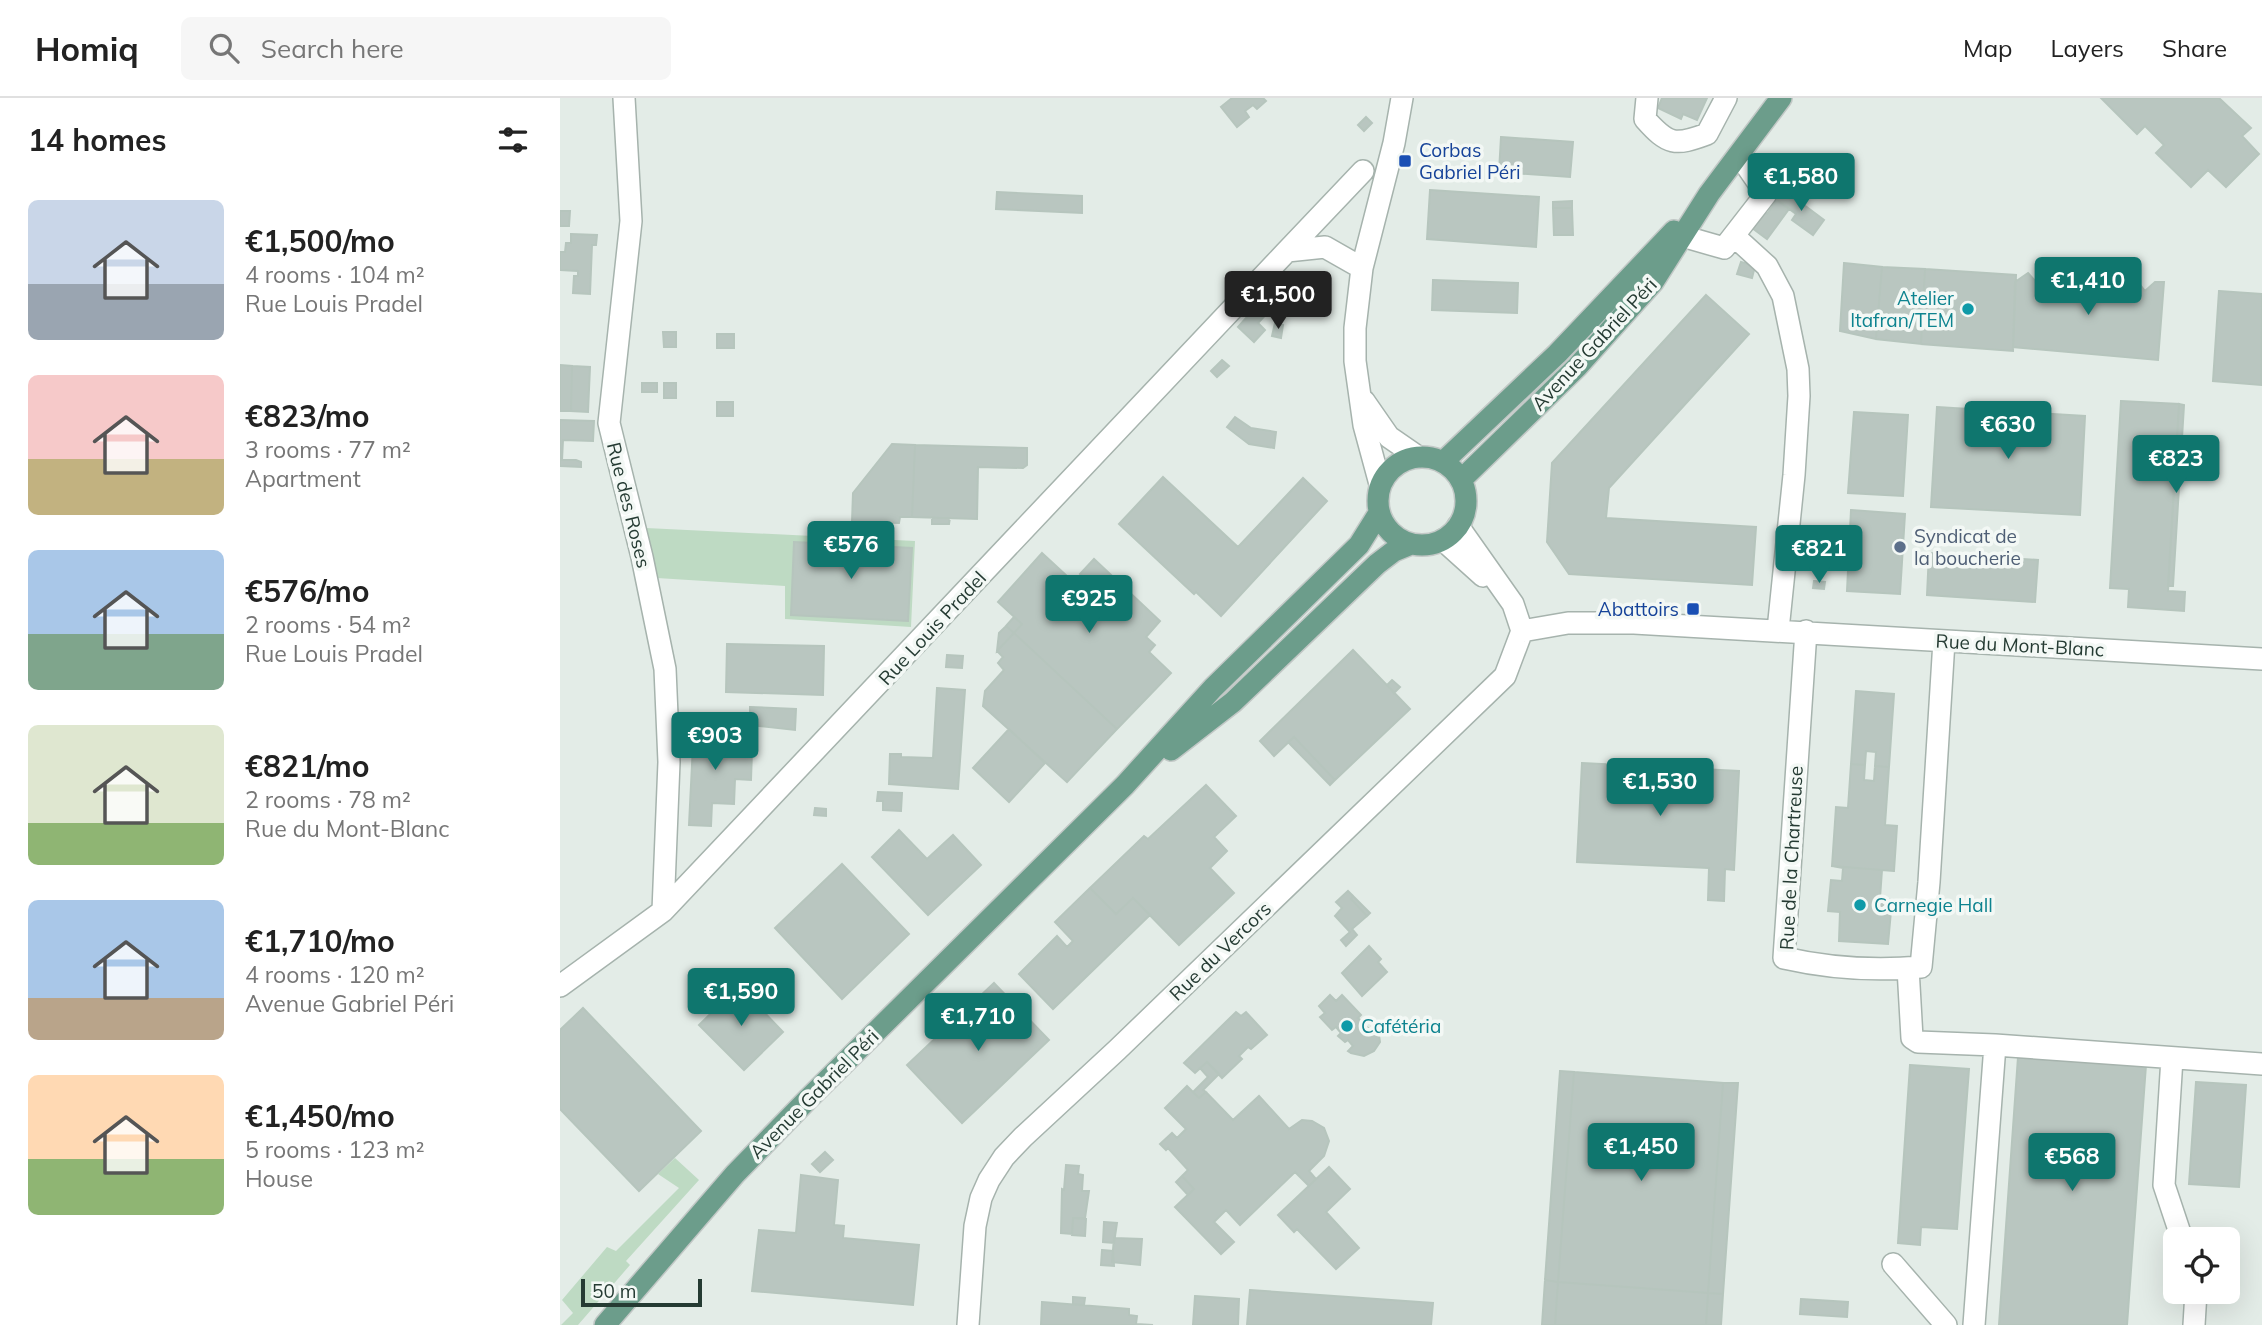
<!DOCTYPE html>
<html lang="en">
<head>
<meta charset="utf-8">
<style>
  :root { --surface:#fff; --page:#f6f6f6; --text:#222; --muted:#767676; --line:#e0e0e0; --accent:#0f766e }
  body { margin:0; font-family:Mulish,sans-serif; background:var(--page); color:var(--text); height:100vh; display:flex; flex-direction:column; font-size:26px; white-space:nowrap }
  * { box-sizing:border-box; margin:0 }
  p { font-size:23px; color:var(--muted) }
  .icon { flex:none; width:38px; height:38px; fill:none; stroke:currentColor; stroke-width:2; stroke-linecap:round; stroke-linejoin:round }
  .map { position:relative; flex:1; overflow:hidden }
  .side { display:flex; flex-direction:column; background:var(--surface); width:560px }
  .side>* { flex:none }
  .controls { position:absolute; left:1603px; top:1129px; display:grid; gap:14px }
  .controls a { display:grid; place-items:center; width:77px; height:77px; border-radius:10px; background:var(--surface); box-shadow:0 7px 28px #0002; font-size:35px }
  .scale { position:absolute; left:21px; bottom:18px; width:121px; box-sizing:border-box; padding-left:7px; border:4px solid #253b33; border-top:0; font-size:19px; line-height:24px; white-space:nowrap; color:#253b33; -webkit-text-stroke:5px #f3f8f5; paint-order:stroke }
  .price { position:absolute; translate:-50% -60px; padding:0 16px; border-radius:7px; background:var(--accent); color:#fff; font-size:23px; line-height:46px; filter:drop-shadow(0 2px 4px #0008) }
  .price::after { content:''; position:absolute; left:50%; top:42px; width:21px; height:16px; margin-left:-10px; background:inherit; clip-path:polygon(0 0,100% 0,50% 100%) }
  .price.selected { background:#222; color:#fff }
  ul { padding:0; list-style:none }
  li { display:flex; align-items:center; gap:21px; height:175px; padding:0 28px }
  li span { display:grid; place-items:center; flex:none; width:196px; height:140px; border-radius:10px; color:#555 }
  li>.icon { margin-inline-start:auto }
  span .icon { width:84px; height:84px; fill:#fffc; stroke-width:1 }
  li b { font-size:30px }
  h2 { display:flex; justify-content:space-between; align-items:center; height:84px; padding:0 28px; font-size:30px }
  header { display:flex; align-items:center; gap:42px; box-sizing:border-box; height:98px; padding:0 35px; background:var(--surface); border-bottom:2px solid var(--line) }
  header strong { font-size:33px }
  nav { display:flex; gap:38px; margin-inline-start:auto; font-size:24px }
  .search { width:490px; height:63px; background:var(--page); display:flex; align-items:center; gap:18px; box-sizing:border-box; padding:0 24px; border-radius:10px; color:var(--muted); font-size:26px }
  main { display:flex; flex:1; min-height:0 }
  .map>svg:first-child { display:block }
  .green { fill:#bedac3 }
  .building { fill:#b9c6c0; stroke:#b6c5bd; stroke-width:2 }
  .lines { fill:none; stroke-linecap:round; stroke-linejoin:round }
  .minor-casing { stroke:#a6b3ad; stroke-width:24 }
  .major-casing { stroke:#c2c8c6; stroke-width:24 }
  .minor { stroke:#fff; stroke-width:21 }
  .major { stroke:#6c9d8b; stroke-width:21 }
  .transit-dot { fill:#1a4fb4; stroke:#f3f8f5; stroke-width:2.5 }
  .culture-dot { fill:#0f9aa8; stroke:#f3f8f5; stroke-width:2.5 }
  .service-dot { fill:#5c6f8a; stroke:#f3f8f5; stroke-width:2.5 }
  .labels { text-anchor:middle; stroke-width:7; stroke-linejoin:round; paint-order:stroke }
  .transit-label { font-size:19px; fill:#164399; stroke:#f3f8f5; text-anchor:start }
  .culture-label { font-size:19px; fill:#0d838f; stroke:#f3f8f5; text-anchor:start }
  .street-label { font-size:19px; fill:#253b33; stroke:#f3f8f5 }
  .service-label { font-size:19px; fill:#4e5e75; stroke:#f3f8f5; text-anchor:start }
</style>
</head>
<body>
<header>
<strong>Homiq</strong>
<div class="search"><svg class="icon" aria-label="search" viewBox="0 0 24 24"><circle cx="10" cy="10" r="6"/><path d="M15 15l6 6"/></svg>Search here</div>
<nav><a>Map</a><a>Layers</a><a>Share</a></nav>
</header>
<main>
<section class="side">
<h2>14 homes<svg class="icon" aria-label="filters" viewBox="0 0 24 24"><path d="M4 7h16M4 17h16"/><circle cx="9" cy="7" r="2"/><circle cx="15" cy="17" r="2"/></svg></h2>
<ul>
<li><span style="background:linear-gradient(#c9d6e8 60%,#9aa5b1 0)"><svg class="icon" aria-label="home" viewBox="0 0 24 24"><path d="M3 11l9-7 9 7M6 9v11h12V9"/></svg></span><div><b>€1,500/mo</b><p>4 rooms · 104 m²</p><p>Rue Louis Pradel</p></div></li>
<li><span style="background:linear-gradient(#f6c9c9 60%,#c2b280 0)"><svg class="icon" aria-label="home" viewBox="0 0 24 24"><path d="M3 11l9-7 9 7M6 9v11h12V9"/></svg></span><div><b>€823/mo</b><p>3 rooms · 77 m²</p><p>Apartment</p></div></li>
<li><span style="background:linear-gradient(#a9c7e8 60%,#7fa58c 0)"><svg class="icon" aria-label="home" viewBox="0 0 24 24"><path d="M3 11l9-7 9 7M6 9v11h12V9"/></svg></span><div><b>€576/mo</b><p>2 rooms · 54 m²</p><p>Rue Louis Pradel</p></div></li>
<li><span style="background:linear-gradient(#dfe7d0 70%,#8fb573 0)"><svg class="icon" aria-label="home" viewBox="0 0 24 24"><path d="M3 11l9-7 9 7M6 9v11h12V9"/></svg></span><div><b>€821/mo</b><p>2 rooms · 78 m²</p><p>Rue du Mont-Blanc</p></div></li>
<li><span style="background:linear-gradient(#a9c7e8 70%,#b9a48a 0)"><svg class="icon" aria-label="home" viewBox="0 0 24 24"><path d="M3 11l9-7 9 7M6 9v11h12V9"/></svg></span><div><b>€1,710/mo</b><p>4 rooms · 120 m²</p><p>Avenue Gabriel Péri</p></div></li>
<li><span style="background:linear-gradient(#ffd9b3 60%,#8fb573 0)"><svg class="icon" aria-label="home" viewBox="0 0 24 24"><path d="M3 11l9-7 9 7M6 9v11h12V9"/></svg></span><div><b>€1,450/mo</b><p>5 rooms · 123 m²</p><p>House</p></div></li>
</ul>
</section>
<div class="map">
<svg width="1702" height="1227" viewBox="0 0 1702 1227">
  <rect width="100%" height="100%" fill="#e3ece7"/>
  <path class="green" d="M86 430 355 443 351 529 225 521V488L97 480Z
    M115 1060 139 1082 66 1163 70 1167 18 1227H1L13 1215 2 1202 47 1149 56 1153 119 1090 98 1076Z"/>
  <path class="building" d="M672 0H703L706 3 697 11 693 7 685 13 689 19 677 29 661 9Z
    M1102 0H1147L1137 22 1123 16 1121 21 1098 10Z
    M1541 0H1659L1691 30 1682 38 1699 56 1666 89 1648 72 1631 89 1596 55 1604 47 1585 28 1577 36Z
    M806 19 812 25 804 33 798 27Z
    M941 39 1013 44 1010 79 939 74Z
    M870 92 979 99 976 149 867 141Z
    M1224 92 1264 122 1253 137 1232 122 1236 116 1217 102Z
    M437 94 522 98V115L436 111Z
    M1217 102 1229 111 1207 141 1180 121 1192 106 1207 116Z
    M1012 103V110H993V104Z
    M993 110H1012L1013 137H994Z
    M0 113H10L9 128H0Z
    M11 136 37 137 36 147H32L30 196 13 195 14 178H18V173L0 172V154H5L6 145H11Z
    M1181 164 1195 168 1192 180 1177 176Z
    M1284 165 1322 169 1316 241 1280 233Z
    M1322 169 1365 171 1361 246 1316 241Z
    M1365 171 1456 177 1453 253 1361 246Z
    M1468 175 1476 184 1485 176 1494 186 1503 177 1512 187 1521 179 1529 188 1540 180 1549 190 1559 181 1567 191 1577 183 1585 193 1595 184H1604L1598 262 1453 249 1455 184Z
    M873 182 958 185 957 215 872 212Z
    M1659 193 1702 196 1701 287 1653 283Z
    M1146 197 1189 236 1049 390 1046 420 1196 429 1192 487 1009 476 987 444 992 365Z
    M705 199 714 208 698 225 705 232 694 244 678 229Z
    M715 225 723 227 721 240 712 238Z
    M103 234H116V249H104Z
    M157 236H174V250H157Z
    M662 262 669 268 657 279 651 273Z
    M0 267 12 268 11 313H0Z
    M12 268 30 269 28 314 11 313Z
    M82 285H97V294H82Z
    M104 285H116V300H104Z
    M1561 303 1619 306 1608 493 1625 494 1624 513 1568 509 1569 491 1550 490Z
    M157 304H173V318H157Z
    M1619 306 1624 307 1613 488H1608Z
    M1377 309 1525 318 1520 417 1371 409Z
    M1294 314 1348 317 1343 398 1288 395Z
    M675 319 691 330 716 334 714 350 689 346 667 329Z
    M0 322 34 323 33 343 3 342 2 362H16L21 364V369L0 368Z
    M332 346 355 347 352 419H340L339 425 302 424 301 447H296L297 424H292L293 395Z
    M355 347 467 350V367L463 370 418 369 417 421 352 419Z
    M603 379 678 449 743 380 767 403 661 518 636 494 634 496 559 426Z
    M1291 412 1345 416 1340 496 1287 493Z
    M372 420H390L389 426H372Z
    M234 444 352 450 348 523 231 517Z
    M482 455 521 491 528 484 520 476 534 461 600 523 586 539 595 547 589 554 611 575 557 631 454 535 462 526 438 504Z
    M1369 455 1478 462 1475 504 1367 497Z
    M1254 483 1265 484 1264 491 1253 490Z
    M454 519 462 526 454 535 446 528Z
    M446 528 454 535 437 553 439 535Z
    M454 535 557 631 507 684 423 608 425 593 444 572 438 565 443 559 437 553Z
    M167 546 264 548 263 597 166 594Z
    M793 552 850 611 775 682 734 639 714 658 700 643Z
    M387 557 403 558 402 570 386 569Z
    M832 582 840 589 834 595 827 587Z
    M377 590 405 592 398 691 329 686 330 656H341V659L373 660Z
    M1296 593 1334 596 1329 669 1315 668 1316 654 1306 653 1305 667 1291 666Z
    M190 609 236 611 235 632 190 627Z
    M134 627 171 629 170 651 192 653 191 682 175 681 174 706 152 705 151 728 129 727Z
    M449 631 485 665 449 704 413 670Z
    M734 639 775 682 770 687 728 644Z
    M1022 665 1179 673 1174 772 1165 771 1164 803 1148 802 1149 770 1017 764Z
    M1291 666 1305 667 1304 682 1314 683 1315 668 1329 669 1325 727 1337 728 1334 773 1272 768 1276 709 1288 710Z
    M646 687 676 718 654 739 667 753 650 770 674 795 619 847 573 800 556 816 530 790 584 738 588 741Z
    M318 694 342 695 341 713 323 712V703H317Z
    M255 710 266 711V718L254 717Z
    M339 732 367 761 393 737 421 767 368 817 312 759Z
    M282 766 349 836 282 901 215 830Z
    M1272 768 1334 773 1322 772 1320 800 1332 802 1328 846 1279 843 1280 814 1268 813 1271 782 1282 783 1283 770Z
    M530 790 556 816 573 800 590 817 493 911 459 876 497 838 507 849 513 843 495 824Z
    M788 793 793 798 791 801 807 818 792 831 797 837 786 848 781 842 790 834 775 818 782 810 776 804Z
    M793 798 810 815 807 818 791 801Z
    M809 848 821 861 818 864 827 874 802 898 782 875Z
    M434 885 489 942 402 1025 347 967Z
    M179 888 223 934 184 972 139 927Z
    M770 897 776 903 782 897 801 917 798 920 810 932 815 927 818 931 820 944 814 953 804 958 791 955 788 953 793 948 788 942 785 944 778 938 781 935 776 929 772 932 760 919 765 915 759 908Z
    M23 910 141 1033 79 1093 0 1011V932Z
    M676 914 681 918 686 914 707 937 691 951 688 949 679 958 682 961 662 980 647 964 635 975 624 965Z
    M1458 959 1586 967 1567 1227H1439Z
    M647 964 659 976 643 992 646 994 639 1000 633 994 648 979 640 970Z
    M1350 967 1409 971 1397 1131 1361 1129 1360 1147 1338 1145Z
    M1000 973 1014 974 998 1184 985 1182Z
    M1014 974 1163 985 1148 1195 998 1184Z
    M1636 984 1686 987 1679 1089 1629 1086Z
    M1163 985H1178L1163 1196 1148 1195Z
    M627 988 639 1000 646 994 673 1022 699 998 729 1031 742 1022 752 1023 764 1030 769 1043 764 1058 749 1073 756 1081 749 1088 735 1074 680 1127 666 1112 654 1124 674 1144 661 1156 615 1109 634 1091 622 1078 628 1072 608 1050 606 1052 600 1046 612 1035 617 1040 626 1031 605 1010Z
    M265 1054 273 1062 260 1074 252 1066Z
    M506 1067 519 1068 518 1076 523 1077 522 1093H529L525 1120H513L512 1136 501 1135 502 1091 504 1092Z
    M769 1069 790 1091 766 1114 799 1150 776 1171 737 1131 734 1134 718 1117Z
    M241 1077 278 1082 274 1127 284 1128 283 1140 359 1147 353 1207 192 1193 199 1132 236 1135Z
    M622 1078 634 1091 628 1097 616 1084Z
    M513 1120 526 1121 525 1138 512 1137Z
    M544 1124 557 1125 554 1145 543 1144Z
    M554 1140 582 1141 580 1167 552 1164Z
    M542 1152 553 1153 554 1168 541 1167Z
    M985 1182 998 1184 995 1227H982Z
    M998 1184 1148 1195 1146 1227H995Z
    M690 1192 873 1205 871 1227H687Z
    M1148 1195 1163 1196 1161 1227H1146Z
    M635 1198 679 1201 678 1227H633Z
    M513 1199 525 1200 524 1207 513 1206Z
    M1241 1201 1288 1204 1287 1219 1240 1216Z
    M482 1204 569 1211V1217L577 1218 576 1226 593 1227H481Z"/>
  <g class="lines">
    <g class="minor-casing">
      <path id="minor" d="M64 0 71 123 49 325 82 459 105 571 109 664 103 813
        M1087 0 1085 21C1108 47 1115 48 1147 36L1166 0
        M1122 138 1164 150 1206 96 1179 57
        M1174 138 1207 168 1223 198 1238 271 1239 298 1234 377 1218 532
        M727 153 803 73
        M804 303 829 339 858 359
        M820 386 804 327 795 263V230L802 170 834 45 842 0
        M883 442 923 478
        M962 533 1008 525H1074L1702 561
        M1246 533 1224 860C1268 870 1316 873 1361 869L1369 784 1384 543
        M1348 870 1352 940 1358 944 1435 947 1414 1227
        M0 888 103 813 727 153 765 149 802 170
        M1435 947 1702 966
        M1612 960 1604 1087 1622 1141
        M1333 1166 1386 1227
        M408 1227 415 1128 421 1100 429 1082 444 1059 463 1039 557 952 945 578 962 533 953 506 898 428
        M1634 1227 1636 1194"/>
    </g>
    <g class="major-casing">
      <path id="major" d="M818 403a44 44 0 1 1 88 0a44 44 0 1 1-88 0Z
        M883 364 997 256 1114 133
        M901 382 1017 269 1093 184 1149 96 1221 0
        M611 652 673 604 817 466 834 453 851 446
        M45 1227 175 1076 248 1001 565 687 653 590 799 447 819 415"/>
    </g>
    <use href="#minor" class="minor"/>
    <use href="#major" class="major"/>
  </g>
  <g class="transit-dot">
    <rect x="838" y="56" width="14" height="14" rx="3.5"/>
    <rect x="1126" y="504" width="14" height="14" rx="3.5"/>
  </g>
  <g class="culture-dot">
    <circle cx="1408" cy="211" r="7"/>
    <circle cx="1300" cy="807" r="7"/>
    <circle cx="787" cy="928" r="7"/>
  </g>
  <circle class="service-dot" cx="1340" cy="449" r="7"/>
  <g class="labels">
    <g class="transit-label">
      <text x="859" y="59">Corbas<tspan x="859" dy="22">Gabriel Péri</tspan></text>
      <text x="1119" y="518" text-anchor="end">Abattoirs</text>
    </g>
    <g class="culture-label">
      <text x="1394" y="207" text-anchor="end">Atelier<tspan x="1394" dy="22">Itafran/TEM</tspan></text>
      <text x="1314" y="814">Carnegie Hall</text>
      <text x="801" y="935">Cafétéria</text>
    </g>
    <g class="street-label">
      <text transform="translate(1034 246) rotate(-47)" y="7">Avenue Gabriel Péri</text>
      <text transform="translate(69 407) rotate(76)" y="7">Rue des Roses</text>
      <text transform="translate(372 530) rotate(-47)" y="7">Rue Louis Pradel</text>
      <text transform="translate(1460 547) rotate(3)" y="7">Rue du Mont-Blanc</text>
      <text transform="translate(1231 760) rotate(-87)" y="7">Rue de la Chartreuse</text>
      <text transform="translate(660 853) rotate(-44)" y="7">Rue du Vercors</text>
      <text transform="translate(254 996) rotate(-45)" y="7">Avenue Gabriel Péri</text>
    </g>
    <g class="service-label">
      <text x="1354" y="445">Syndicat de<tspan x="1354" dy="22">la boucherie</tspan></text>
    </g>
  </g>
</svg>
<div class="controls">
<a><svg class="icon" aria-label="locate" viewBox="0 0 24 24"><circle cx="12" cy="12" r="6"/><path d="M12 2v4M12 18v4M2 12h4M18 12h4"/></svg></a>
</div>
<div class="scale">50 m</div>
<b class="price" style="left:1241px;top:115px">€1,580</b>
<b class="price" style="left:1528px;top:219px">€1,410</b>
<b class="price selected" style="left:718px;top:233px">€1,500</b>
<b class="price" style="left:1448px;top:363px">€630</b>
<b class="price" style="left:1616px;top:397px">€823</b>
<b class="price" style="left:291px;top:483px">€576</b>
<b class="price" style="left:1259px;top:487px">€821</b>
<b class="price" style="left:529px;top:537px">€925</b>
<b class="price" style="left:155px;top:674px">€903</b>
<b class="price" style="left:1100px;top:720px">€1,530</b>
<b class="price" style="left:181px;top:930px">€1,590</b>
<b class="price" style="left:418px;top:955px">€1,710</b>
<b class="price" style="left:1081px;top:1085px">€1,450</b>
<b class="price" style="left:1512px;top:1095px">€568</b>
</div>
</main>
</body>
</html>
